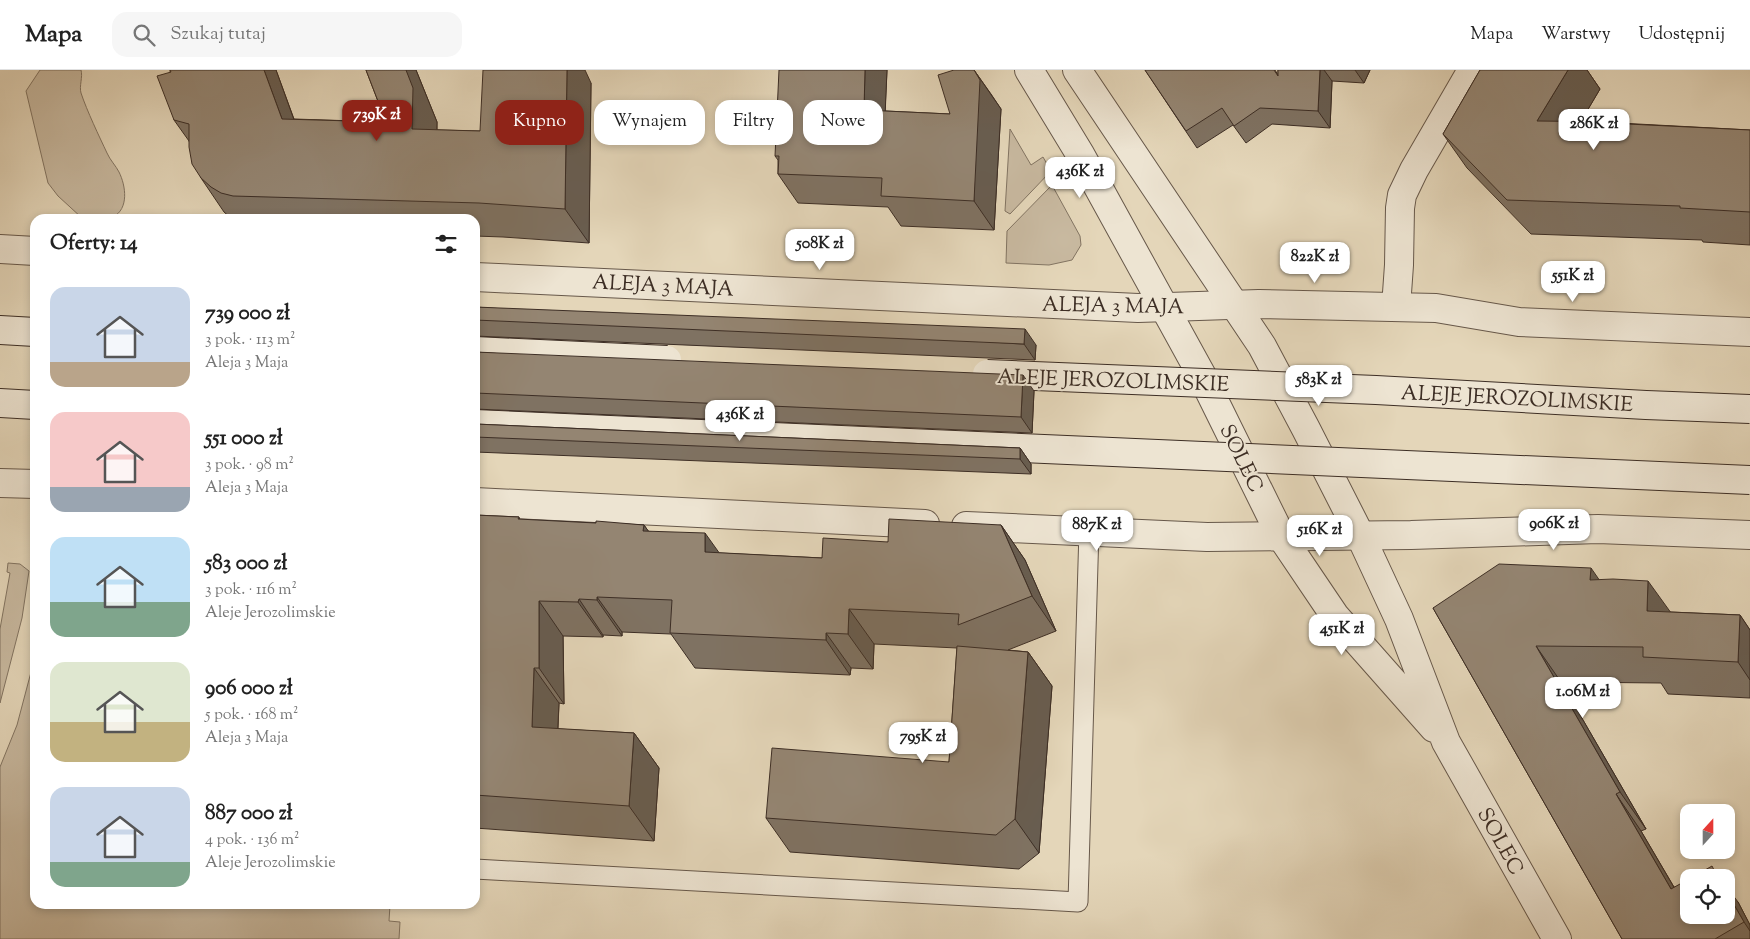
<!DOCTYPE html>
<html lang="pl">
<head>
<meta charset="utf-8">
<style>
  :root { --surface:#fff; --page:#f6f6f6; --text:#222; --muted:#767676; --line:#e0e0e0; --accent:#8f2418 }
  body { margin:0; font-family:"Sorts Mill Goudy",serif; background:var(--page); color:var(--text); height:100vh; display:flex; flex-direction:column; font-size:19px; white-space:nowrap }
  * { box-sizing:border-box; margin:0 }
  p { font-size:16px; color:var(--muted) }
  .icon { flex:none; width:28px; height:28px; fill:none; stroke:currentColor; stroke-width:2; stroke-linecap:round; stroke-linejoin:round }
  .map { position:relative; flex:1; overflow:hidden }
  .panel { position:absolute; left:30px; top:144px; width:450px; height:695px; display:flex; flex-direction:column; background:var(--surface); border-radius:15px; box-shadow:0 2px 8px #0003 }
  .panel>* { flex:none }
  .guide { position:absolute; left:495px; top:30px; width:475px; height:45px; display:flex; gap:10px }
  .needle { width:32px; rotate:21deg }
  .buttons { position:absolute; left:1680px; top:734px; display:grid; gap:10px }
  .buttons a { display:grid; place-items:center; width:55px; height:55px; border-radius:10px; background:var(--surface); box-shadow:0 2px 8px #0003; font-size:25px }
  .price { position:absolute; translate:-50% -42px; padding:0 11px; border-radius:10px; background:#fff; color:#222; font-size:16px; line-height:32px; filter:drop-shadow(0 1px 2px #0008) }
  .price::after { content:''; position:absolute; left:50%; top:30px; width:15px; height:11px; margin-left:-8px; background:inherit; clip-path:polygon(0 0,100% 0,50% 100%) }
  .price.on { background:var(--accent); color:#fff }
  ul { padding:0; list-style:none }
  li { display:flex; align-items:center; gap:15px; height:125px; padding:0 20px }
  li span { display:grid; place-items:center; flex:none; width:140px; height:100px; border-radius:15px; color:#555 }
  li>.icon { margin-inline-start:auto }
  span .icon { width:60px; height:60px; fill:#fffc; stroke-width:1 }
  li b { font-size:21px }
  h2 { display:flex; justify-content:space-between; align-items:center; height:60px; padding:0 20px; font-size:21px }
  .tag { padding:0 18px; border-radius:15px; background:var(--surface); box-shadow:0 2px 8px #0003; font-size:18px; line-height:45px }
  .tag.on { background:var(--accent); color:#fff }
  header { display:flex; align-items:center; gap:30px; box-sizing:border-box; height:70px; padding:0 25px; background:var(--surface); border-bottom:1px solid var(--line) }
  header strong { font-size:24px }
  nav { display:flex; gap:28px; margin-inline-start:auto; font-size:18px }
  .search { width:350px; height:45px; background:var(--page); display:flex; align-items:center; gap:12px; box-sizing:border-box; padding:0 18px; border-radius:15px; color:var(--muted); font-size:19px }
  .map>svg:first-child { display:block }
  .green { fill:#c8b9a0; stroke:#827462 }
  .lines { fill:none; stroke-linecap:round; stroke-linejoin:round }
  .service-casing { stroke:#67584a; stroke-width:21 }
  .minor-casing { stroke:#67584a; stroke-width:30 }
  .tertiary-casing { stroke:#67584a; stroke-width:30 }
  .secondary-casing { stroke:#3d2e25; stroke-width:30 }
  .service { stroke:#ede4d2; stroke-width:19 }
  .minor { stroke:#ede4d2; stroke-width:28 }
  .tertiary { stroke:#ede4d2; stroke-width:28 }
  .secondary { stroke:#ede4d2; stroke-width:28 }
  .secondary-bridge-casing { stroke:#3d2e25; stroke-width:30; stroke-linecap:butt }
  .secondary-bridge { stroke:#ede4d2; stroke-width:28 }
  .wall { fill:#7f7262; stroke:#3d2e25 }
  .shaded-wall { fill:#685d50; stroke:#3d2e25 }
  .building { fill:#948572; stroke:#3d2e25 }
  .labels { text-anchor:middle; stroke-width:4; stroke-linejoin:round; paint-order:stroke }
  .street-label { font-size:21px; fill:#3d2e25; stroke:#ede4d2 }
</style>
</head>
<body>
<header>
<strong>Mapa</strong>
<div class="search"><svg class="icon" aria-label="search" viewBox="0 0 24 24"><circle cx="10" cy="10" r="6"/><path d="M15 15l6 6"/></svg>Szukaj tutaj</div>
<nav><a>Mapa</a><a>Warstwy</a><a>Udostępnij</a></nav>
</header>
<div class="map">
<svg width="1750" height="869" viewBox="0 0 1750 869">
  <rect width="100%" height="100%" fill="#e4d6b9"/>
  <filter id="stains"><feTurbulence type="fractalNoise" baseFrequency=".004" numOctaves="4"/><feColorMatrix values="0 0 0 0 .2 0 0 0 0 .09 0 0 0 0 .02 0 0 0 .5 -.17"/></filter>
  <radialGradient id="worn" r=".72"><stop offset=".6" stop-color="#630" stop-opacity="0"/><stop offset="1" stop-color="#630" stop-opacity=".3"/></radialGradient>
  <path class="green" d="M40 0H81C83 7 79 16 81 23 87 41 99 66 107 83 110 90 116 96 119 102 126 116 129 139 113 147 104 151 91 149 82 148L58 126 48 113 26 21Z
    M1010 59 1031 95 1043 87 1051 101 1010 144 1005 141Z
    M1052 115 1080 166 1081 175 1072 190 1049 195 1006 193 1007 161Z
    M8 493 20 494 29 501 22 548 0 633V559L10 503 7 502Z
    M35 587V834H397L390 835 389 851 400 852 399 869H0V697L17 655Z"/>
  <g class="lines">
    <g class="service-casing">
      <path id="service" d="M475 799 1078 832 1089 460"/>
    </g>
    <g class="minor-casing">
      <path id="minor" d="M0 179 35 181
        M475 207 1138 238 1259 234 1436 238 1519 252 1750 262
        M1396 237 1399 195 1400 138 1402 125 1414 100 1472 0
        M0 413 35 414
        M475 432 925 454
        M966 456 1207 467 1411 465 1598 459 1750 465"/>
    </g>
    <g class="tertiary-casing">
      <path id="tertiary" d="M1029 0 1080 84 1201 304 1281 466 1335 546 1434 658
        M1077 0 1262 276 1306 359 1360 465 1399 549 1446 672 1557 869"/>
    </g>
    <g class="secondary-casing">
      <path id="secondary" d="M0 260 35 262
        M0 333 35 335"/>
    </g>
    <use href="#service" class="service"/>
    <use href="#minor" class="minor"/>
    <use href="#tertiary" class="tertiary"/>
    <use href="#secondary" class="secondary"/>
    <g class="secondary-bridge-casing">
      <path id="secondary-bridge" d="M475 281 667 290
        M987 304 1376 320 1646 335 1750 339
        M475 354 1750 410"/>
    </g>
    <use href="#secondary-bridge" class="secondary-bridge"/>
  </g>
  <path class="wall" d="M170 0H276L294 49 386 52 366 0H416L437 52V60L480 61 591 13 589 173 503 167 475 166V149H232L224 142 201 108 189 71 174 50Z
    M887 0 885 41 950 44 974 0 991 24 1001 39 994 160 901 156 888 137 798 133 778 104V90L775 86Z
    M1145 0H1275L1278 5V0H1370L1364 13 1332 11 1330 58 1272 54 1246 73 1233 55 1197 78Z
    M1480 0H1587L1600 19 1581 51 1750 60V175L1703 172 1702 170 1531 164 1467 98 1443 64Z
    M475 237 1036 275 1035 290 475 266Z
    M475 282 1034 321 1032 363 475 339Z
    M475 354 1020 378 1031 394V404L475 382Z
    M475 445 519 447 520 450 644 455 648 461 719 483 822 488 888 472 1001 455 1025 490 1056 561 1008 580 1028 582 1052 616 1039 783 1019 799 790 782 766 748 949 692 957 578 874 574 873 599 851 598 850 605 695 598 671 564 622 562V566L603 565V567L563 566 564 634 559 633 558 659 634 663 659 698 654 771 475 758Z
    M1599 510 1670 542 1740 545 1750 560V628L1668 624 1661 613 1561 612 1646 759 1641 761 1674 817 1738 832 1750 855V869H1622L1433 538Z"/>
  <path class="shaded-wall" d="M264 0H276L306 83 282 49Z
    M406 0H416L437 52 436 93 412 59Z
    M567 0H585L591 13 589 173 565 139Z
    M865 0H887L884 70 864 40Z
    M974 0 1001 39 994 160 974 131Z
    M1320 0H1324L1332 11 1330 58 1318 41Z
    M1355 0H1370L1364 13Z
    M1568 0H1587L1600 19 1561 85 1537 51Z
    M1025 259 1036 275 1035 290 1024 274Z
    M1023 305 1034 321 1032 363 1021 347Z
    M1020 378 1031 394V404L1020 389Z
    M644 455 669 490 643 461Z
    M1001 455 1025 490 1056 561 1032 526Z
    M705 463 730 498 705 482Z
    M1591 498 1616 534 1590 510Z
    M1648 511 1674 547 1647 541Z
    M597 527 622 562V566L597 530Z
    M579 529 603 565V567L578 532Z
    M539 531 563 566 564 634 539 598Z
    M849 539 874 574 873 599 848 564Z
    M1740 545 1750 560V610L1738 592Z
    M826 563 851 598 850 605 826 570Z
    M1536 576 1561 612 1646 759 1620 722Z
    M1028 582 1052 616 1039 783 1015 749Z
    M534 598 559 633 556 693 532 657Z
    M634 663 659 698 654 771 629 736Z
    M1616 724 1641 761 1689 843 1671 819Z
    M1726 816 1738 832 1750 855V861L1744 852 1726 821Z"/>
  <path class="building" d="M170 0H264L282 49 386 52 366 0H406L413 18 412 59 480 61 483 0H567L565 139 479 133 233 126 221 123 211 117 201 108 192 94 189 77V54L174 50 157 6 171 2Z
    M779 0H865L864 40 950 44 938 5 954 0H974L980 10 974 131 881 126 882 108 778 104 779 86H775Z
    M1145 0H1274L1278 6V0H1320L1318 41 1260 38 1234 56 1222 38 1186 61Z
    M1480 0H1568L1537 51 1628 52V54L1750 60V142L1680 138V136L1507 130 1443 64Z
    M475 237 1025 259 1024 274 475 250Z
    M475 282 1023 305 1021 347 475 323Z
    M475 354 1020 378V389L475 367Z
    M475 445 519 447 518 449 596 453V451L644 455 643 461 705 463V482L822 488 823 468 888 472 889 449 1001 455 1032 526 958 555 959 544 849 539 848 564 826 563V570L670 563 672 530 597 527V530L579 529 578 532 539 531V598H534L532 657 634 663 629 736 475 725Z
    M1499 494 1591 498 1590 510 1613 509 1648 511 1647 541 1740 545 1738 592 1643 587V577L1536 576 1620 722 1616 724 1671 819 1689 809V845H1726V821L1744 852 1715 869H1622L1433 538Z
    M957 576 1028 582 1015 749 996 765 766 748 772 678 949 692Z
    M1712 796 1718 808H1691Z"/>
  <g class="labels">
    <g class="street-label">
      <text transform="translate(663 215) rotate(3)" y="7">ALEJA 3 MAJA</text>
      <text transform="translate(1113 235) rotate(1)" y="7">ALEJA 3 MAJA</text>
      <text transform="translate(1113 310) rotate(2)" y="7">ALEJE JEROZOLIMSKIE</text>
      <text transform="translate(1517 328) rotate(3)" y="7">ALEJE JEROZOLIMSKIE</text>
      <text transform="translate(1242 388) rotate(64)" y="7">SOLEC</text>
      <text transform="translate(1501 771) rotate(61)" y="7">SOLEC</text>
    </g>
  </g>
  <rect width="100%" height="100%" filter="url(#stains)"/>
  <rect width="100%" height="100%" fill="url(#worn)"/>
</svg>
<div class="buttons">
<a><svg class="needle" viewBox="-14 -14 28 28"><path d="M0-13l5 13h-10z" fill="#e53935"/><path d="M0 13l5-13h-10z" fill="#767676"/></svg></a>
<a><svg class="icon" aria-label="locate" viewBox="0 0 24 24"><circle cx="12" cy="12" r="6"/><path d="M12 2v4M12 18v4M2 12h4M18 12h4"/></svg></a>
</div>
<b class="price on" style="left:377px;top:72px">739K zł</b>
<b class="price" style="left:1594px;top:81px">286K zł</b>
<b class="price" style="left:1080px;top:129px">436K zł</b>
<b class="price" style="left:820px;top:201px">508K zł</b>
<b class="price" style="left:1315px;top:214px">822K zł</b>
<b class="price" style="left:1573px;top:233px">551K zł</b>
<b class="price" style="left:1319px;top:337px">583K zł</b>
<b class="price" style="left:740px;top:372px">436K zł</b>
<b class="price" style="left:1554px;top:481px">906K zł</b>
<b class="price" style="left:1097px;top:482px">887K zł</b>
<b class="price" style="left:1320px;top:487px">516K zł</b>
<b class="price" style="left:1342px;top:586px">451K zł</b>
<b class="price" style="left:1583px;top:649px">1.06M zł</b>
<b class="price" style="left:923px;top:694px">795K zł</b>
<div class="guide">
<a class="tag on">Kupno</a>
<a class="tag">Wynajem</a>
<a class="tag">Filtry</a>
<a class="tag">Nowe</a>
</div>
<section class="panel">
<h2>Oferty: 14<svg class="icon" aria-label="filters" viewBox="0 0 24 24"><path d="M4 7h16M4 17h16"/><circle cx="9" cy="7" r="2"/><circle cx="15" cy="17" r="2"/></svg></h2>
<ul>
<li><span style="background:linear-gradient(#c9d6e8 75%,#b9a48a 0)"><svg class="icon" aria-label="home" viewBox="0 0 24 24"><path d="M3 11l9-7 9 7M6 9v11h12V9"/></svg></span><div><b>739 000 zł</b><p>3 pok. · 113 m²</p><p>Aleja 3 Maja</p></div></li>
<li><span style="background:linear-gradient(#f6c9c9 75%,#9aa5b1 0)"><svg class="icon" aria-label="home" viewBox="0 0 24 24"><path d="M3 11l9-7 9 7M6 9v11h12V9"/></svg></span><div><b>551 000 zł</b><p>3 pok. · 98 m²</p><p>Aleja 3 Maja</p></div></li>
<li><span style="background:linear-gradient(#bfe0f5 65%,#7fa58c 0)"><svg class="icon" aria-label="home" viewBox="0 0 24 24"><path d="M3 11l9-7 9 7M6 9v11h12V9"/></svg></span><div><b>583 000 zł</b><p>3 pok. · 116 m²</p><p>Aleje Jerozolimskie</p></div></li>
<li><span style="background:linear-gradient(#dfe7d0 60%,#c2b280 0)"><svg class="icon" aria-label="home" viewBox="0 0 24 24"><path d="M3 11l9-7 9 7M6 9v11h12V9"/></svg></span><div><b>906 000 zł</b><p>5 pok. · 168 m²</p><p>Aleja 3 Maja</p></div></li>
<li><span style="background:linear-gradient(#c9d6e8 75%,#7fa58c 0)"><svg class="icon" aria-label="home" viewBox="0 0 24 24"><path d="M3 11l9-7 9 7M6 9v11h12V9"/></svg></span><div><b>887 000 zł</b><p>4 pok. · 136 m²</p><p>Aleje Jerozolimskie</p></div></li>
</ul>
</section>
</div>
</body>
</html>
